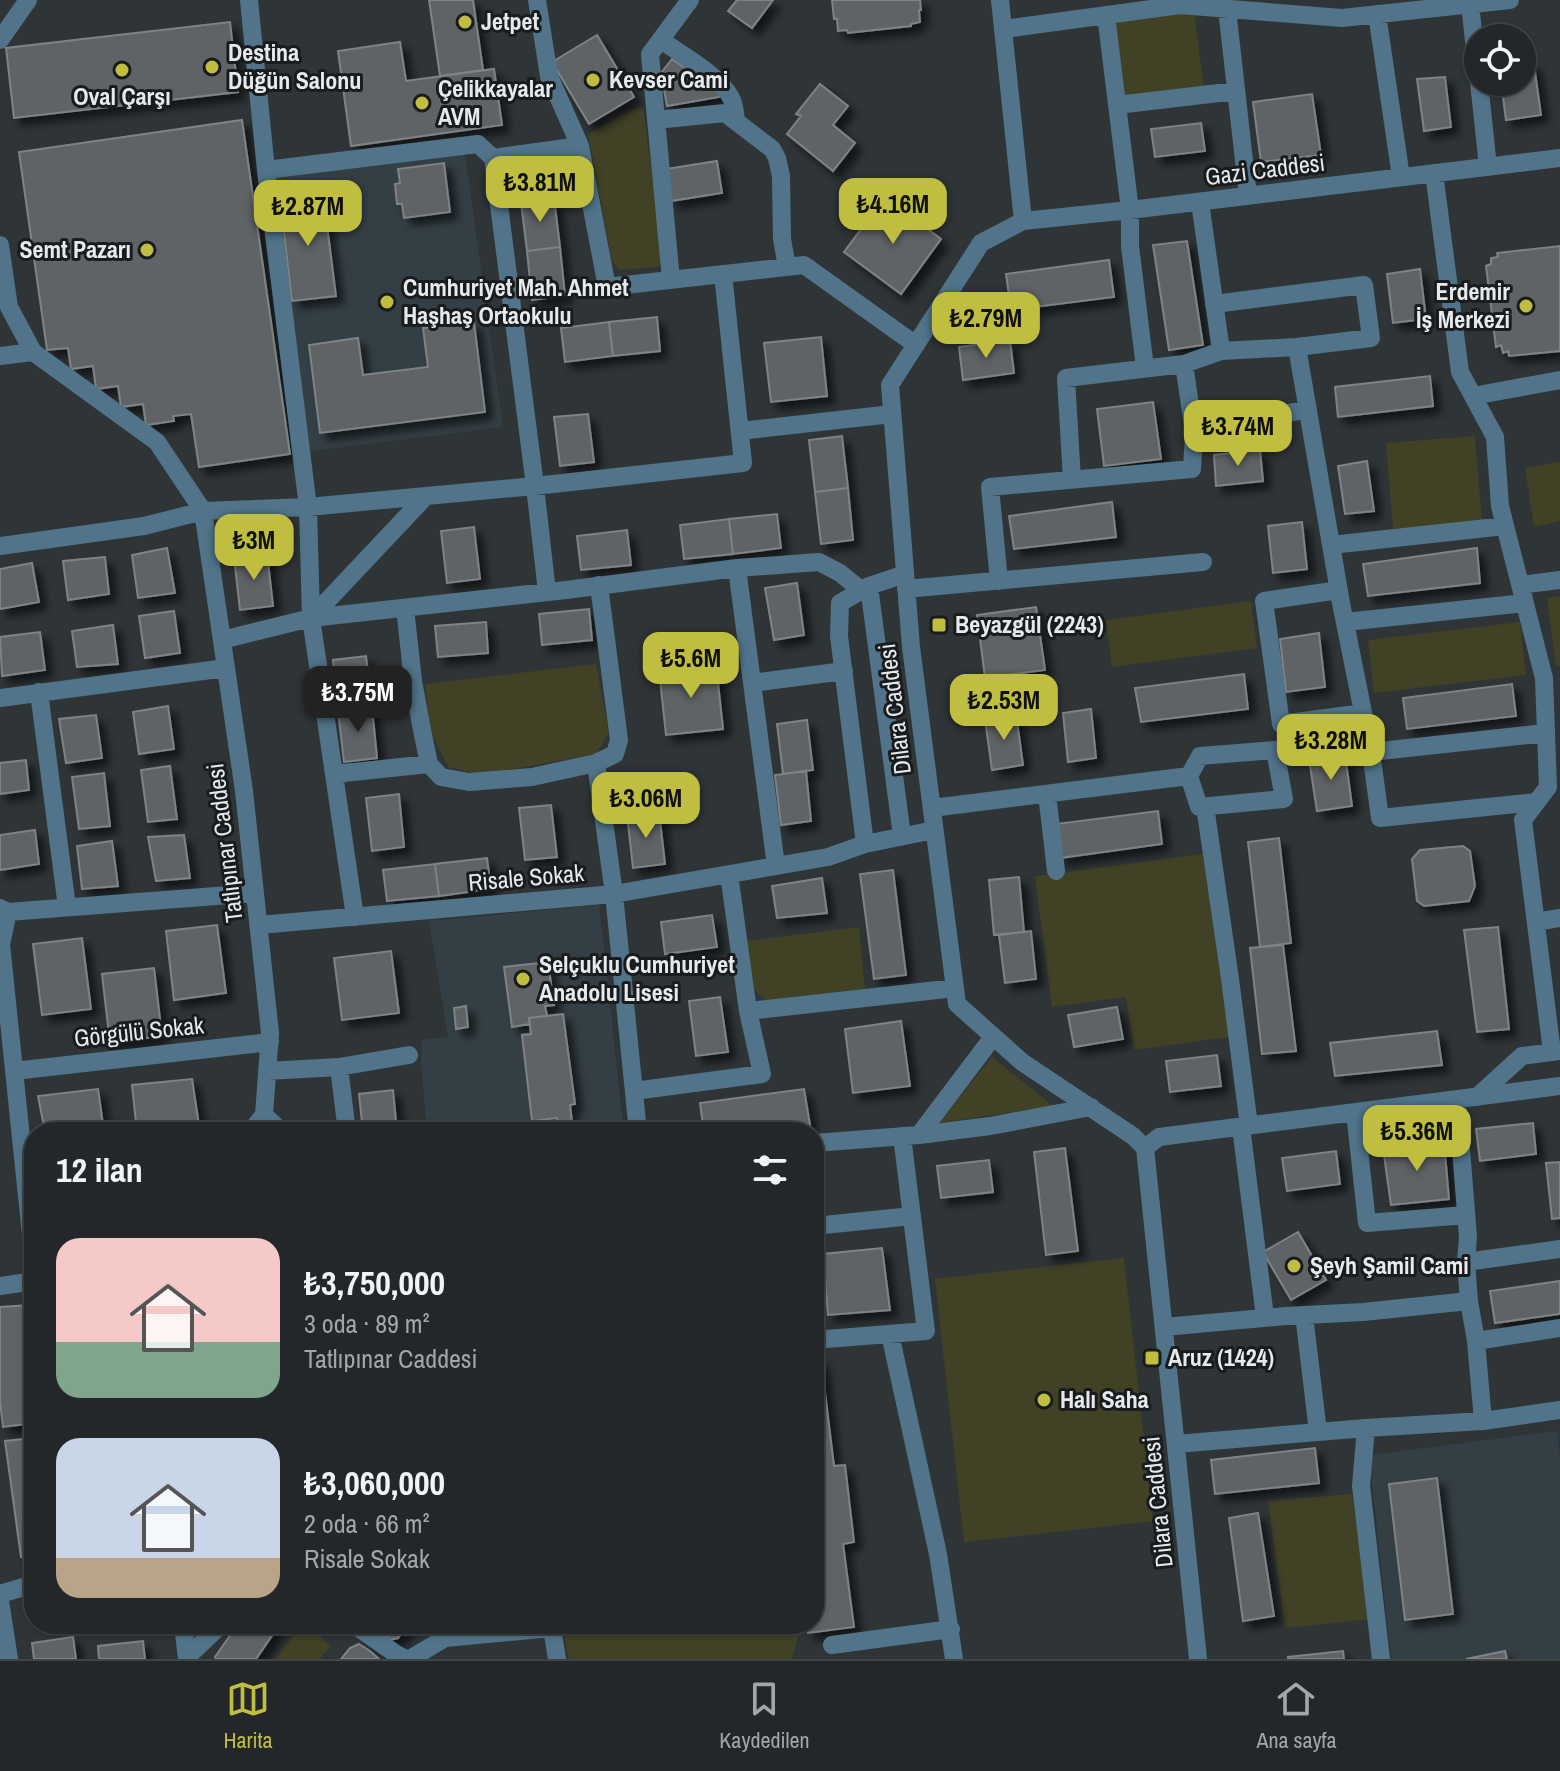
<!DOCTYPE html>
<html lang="tr">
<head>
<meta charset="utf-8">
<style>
  :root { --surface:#232729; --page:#2b2f31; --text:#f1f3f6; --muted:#a3a5a8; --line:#404446; --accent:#c0be41 }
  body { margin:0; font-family:"Archivo Narrow",sans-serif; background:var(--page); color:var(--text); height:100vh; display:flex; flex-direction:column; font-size:30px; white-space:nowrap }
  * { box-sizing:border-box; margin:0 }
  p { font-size:26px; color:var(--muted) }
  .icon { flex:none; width:44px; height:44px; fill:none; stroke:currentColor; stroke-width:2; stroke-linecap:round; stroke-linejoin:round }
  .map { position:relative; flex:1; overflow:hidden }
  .drawer { position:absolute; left:24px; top:1122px; width:800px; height:512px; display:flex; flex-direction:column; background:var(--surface); border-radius:32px; box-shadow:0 2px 6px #0004,0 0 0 2px var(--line) }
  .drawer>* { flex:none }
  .tools { position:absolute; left:1464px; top:24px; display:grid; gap:16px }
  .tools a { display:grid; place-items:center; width:72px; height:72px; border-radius:50%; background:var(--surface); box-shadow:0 2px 6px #0004,0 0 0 2px var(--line); font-size:40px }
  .price { position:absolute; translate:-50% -68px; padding:0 18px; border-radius:16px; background:var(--accent); color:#111; font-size:26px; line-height:52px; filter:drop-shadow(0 2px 4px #0008) }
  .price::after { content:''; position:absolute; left:50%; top:48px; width:24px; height:18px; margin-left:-12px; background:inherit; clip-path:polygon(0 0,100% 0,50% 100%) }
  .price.current { background:#222; color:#fff }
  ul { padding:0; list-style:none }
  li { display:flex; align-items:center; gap:24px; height:200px; padding:0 32px }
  li span { display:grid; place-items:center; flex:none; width:224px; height:160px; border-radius:24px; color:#555 }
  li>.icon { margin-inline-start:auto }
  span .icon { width:96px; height:96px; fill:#fffc; stroke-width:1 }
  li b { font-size:34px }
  h2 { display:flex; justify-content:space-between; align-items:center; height:96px; padding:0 32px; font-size:34px }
  .dock { display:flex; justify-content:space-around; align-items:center; height:112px; border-top:2px solid var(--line); background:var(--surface); font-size:22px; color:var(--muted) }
  .dock a { display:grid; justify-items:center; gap:4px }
  .dock .current { color:var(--accent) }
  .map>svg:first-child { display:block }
  .built { fill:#343f45 }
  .green { fill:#414126 }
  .building { fill:#5e6366; stroke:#7e8386; stroke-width:2; filter:url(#shadow) }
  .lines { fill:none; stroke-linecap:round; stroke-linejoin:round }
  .minor { stroke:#51748a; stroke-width:18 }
  .poi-dot { fill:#c0be41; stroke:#191b1c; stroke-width:3 }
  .labels { text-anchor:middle; stroke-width:6; stroke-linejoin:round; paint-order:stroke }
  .poi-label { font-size:24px; font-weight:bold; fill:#e7eaec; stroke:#191b1c; text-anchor:start }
  .street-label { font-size:24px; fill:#e7eaec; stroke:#191b1c }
</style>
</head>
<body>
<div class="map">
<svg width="1560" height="1659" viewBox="0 0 1560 1659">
  <defs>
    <filter id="shadow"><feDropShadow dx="7" dy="7" stdDeviation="4" flood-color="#0009"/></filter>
  </defs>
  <rect width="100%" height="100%" fill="#2f3437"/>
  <path class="built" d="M465 154 503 427 310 451 272 176Z
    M599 905 624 1132H427L421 1062 422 1040 448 1037 429 921Z
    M1557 1431 1560 1456V1659H1391L1369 1455Z"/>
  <path class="green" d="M1194 12 1204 88 1124 97 1113 23Z
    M643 106 663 261 658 267 619 270 612 261 588 134 625 113Z
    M1475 436 1482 522 1393 529 1386 443Z
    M1560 462V521L1534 527 1525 468Z
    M1560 596V666L1556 667 1547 598Z
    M1251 601 1257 648 1112 667 1106 620Z
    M1520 622 1526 675 1374 693 1368 640Z
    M596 664 609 733 596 754 482 775 448 767 430 730 425 684Z
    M1203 854 1229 1037 1134 1050 1126 997 1052 1007 1035 876Z
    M859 927 865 989 766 1001 753 988 747 941Z
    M992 1057 1053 1106 939 1123Z
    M1124 1258 1153 1521 964 1542 935 1279Z
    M1352 1494 1370 1619 1285 1628 1268 1501Z
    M306 1624 330 1646 320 1659H275L301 1626Z
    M562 1624H799L798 1638 792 1659H569Z"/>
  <path class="building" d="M429 0H473L483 70 440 76Z
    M737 0H773L752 28 728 11Z
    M832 0H920L921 10H919L920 22 911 24V26L848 33 847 30 838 31 837 19H834Z
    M230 22 238 92 14 118 6 48Z
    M597 35 634 97 589 124 552 62Z
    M400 42 406 81 494 69 502 125 351 146 338 51Z
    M672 59 720 93 719 97 667 106 661 73Z
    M1534 65 1541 115 1506 120 1501 82H1522V67Z
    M1445 77 1451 127 1424 131 1417 79Z
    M820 84 848 106 833 125 855 143 833 171 787 134 801 116 796 114Z
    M1312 94 1321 155 1261 162 1253 102Z
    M242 120 290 454 199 467 191 414 173 416 174 421 146 425 143 404 121 407 118 386 96 389 93 366 71 369 68 348 47 350 19 152Z
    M1201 123 1205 151 1155 157 1151 129Z
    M717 161 722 193 671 201 666 169Z
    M444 163 450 212 404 218 402 204H397L395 184 400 183 398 169Z
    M323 194 336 296 292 301 280 199Z
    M885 197 941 239 901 294 844 252Z
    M554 198 560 247 527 251 521 202Z
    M1187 241 1203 345 1169 350 1153 245Z
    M1560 246V351L1509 356 1508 351 1503 353 1501 345 1496 347 1486 266 1491 264V258L1498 257 1497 253Z
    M560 247 565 296 532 300 527 251Z
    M1109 260 1114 297 1011 310 1006 274Z
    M1420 269 1426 319 1393 323 1387 274Z
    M657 317 660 351 613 356 609 322Z
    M474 322 485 412 320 433 309 345 358 338 363 375 428 367 423 328Z
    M609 322 613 356 565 362 561 328Z
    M821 337 827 396 771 402 764 343Z
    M1010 340 1014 373 963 380 959 347Z
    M1430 376 1433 406 1338 417 1335 387Z
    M1153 402 1161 459 1104 466 1097 409Z
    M588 414 594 462 560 466 554 417Z
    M842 436 848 488 815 492 809 440Z
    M1260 450 1263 481 1216 486 1214 455Z
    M1367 461 1374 511 1345 514 1338 466Z
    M848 488 853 540 821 544 815 492Z
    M1112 502 1116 537 1014 549 1009 516Z
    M777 514 781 548 733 554 729 519Z
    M729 519 733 554 684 559 680 525Z
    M1302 522 1307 569 1273 573 1268 526Z
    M474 527 480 579 447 583 441 531Z
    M627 530 631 565 581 570 577 536Z
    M167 548 175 593 138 598 132 555Z
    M1477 548 1480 583 1368 596 1363 564Z
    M267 553 273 606 240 610 234 557Z
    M105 557 109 594 68 600 63 561Z
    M32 563 39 602 0 609V569Z
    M797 583 804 635 774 640 765 588Z
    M1036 607 1045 670 985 678 977 615Z
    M589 609 592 640 542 645 539 614Z
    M174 611 180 653 145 658 139 616Z
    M486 622 488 653 438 657 435 626Z
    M113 625 118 664 77 667 72 631Z
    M40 632 45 670 2 676 0 637Z
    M1319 633 1325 687 1286 692 1280 639Z
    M366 656 372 707 338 711 333 660Z
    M716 664 723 729 666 735 659 670Z
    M1244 674 1248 709 1141 722 1135 688Z
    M1512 684 1516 716 1407 729 1403 698Z
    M168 706 174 749 139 754 133 712Z
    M372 707 377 758 344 762 338 711Z
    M1091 709 1096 758 1068 762 1063 713Z
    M1016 714 1023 765 992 770 985 719Z
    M96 715 102 758 66 763 59 719Z
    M807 720 813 770 783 774 777 724Z
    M1345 754 1352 806 1317 811 1309 759Z
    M26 760 29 790 0 794V763Z
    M170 766 177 819 148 822 141 770Z
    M806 771 811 821 781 825 775 775Z
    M104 773 110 826 79 829 72 777Z
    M399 794 404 847 372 851 366 798Z
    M551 805 557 857 525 860 519 808Z
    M1158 811 1162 844 1060 858 1056 824Z
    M659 812 665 864 633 868 627 815Z
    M35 830 39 864 0 870V835Z
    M184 835 190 878 156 881 148 837Z
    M1279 838 1291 943 1260 947 1248 842Z
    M112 841 118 886 82 889 77 846Z
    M1463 846 1470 851 1475 886 1469 901 1424 906 1417 901 1412 859 1420 850Z
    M487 858 491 889 439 896 435 864Z
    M435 864 439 896 387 901 383 870Z
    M893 870 906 975 874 979 860 874Z
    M1019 877 1024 932 994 935 989 880Z
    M822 878 827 913 777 918 772 886Z
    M712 915 717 947 665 954 661 922Z
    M217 925 226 993 174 1000 166 931Z
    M1498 927 1509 1029 1477 1032 1464 930Z
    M1031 931 1036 979 1005 983 999 935Z
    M82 938 91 1009 42 1015 33 944Z
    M1283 945 1296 1051 1262 1054 1250 948Z
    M391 951 399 1013 342 1020 334 958Z
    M548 962 554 1005 545 1006 547 1016 529 1018 530 1024 512 1027 504 967Z
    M154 968 162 1036 110 1043 102 974Z
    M720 997 728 1052 696 1056 689 1001Z
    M466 1006 468 1027 456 1029 454 1008Z
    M1117 1007 1123 1039 1074 1047 1068 1015Z
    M563 1014 575 1104 570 1105 572 1122 558 1124 557 1118 532 1121 522 1035 531 1034 529 1018Z
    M901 1021 910 1086 853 1093 845 1029Z
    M1437 1031 1442 1065 1335 1076 1330 1043Z
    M1217 1055 1221 1086 1170 1092 1166 1061Z
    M192 1079 200 1132H137L132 1085Z
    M98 1089 104 1132H45L38 1096Z
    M804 1089 810 1125 746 1132H704L700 1103Z
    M393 1090 397 1132H363L359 1094Z
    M1533 1123 1536 1154 1480 1161 1476 1129Z
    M1444 1142 1449 1199 1391 1205 1383 1148Z
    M1065 1148 1078 1251 1046 1255 1034 1152Z
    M1336 1151 1340 1184 1287 1191 1282 1158Z
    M989 1160 993 1192 941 1198 937 1166Z
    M1560 1162V1218L1552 1219 1546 1163Z
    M1298 1232 1326 1280 1291 1300 1263 1252Z
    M882 1248 890 1310 828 1315 823 1254Z
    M1560 1281V1314L1495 1323 1490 1291Z
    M30 1305 34 1334V1423L3 1427 0 1402V1307Z
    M814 1360H821L834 1466 845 1465 854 1542 843 1544 854 1627 808 1633 807 1624H814Z
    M34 1438V1554L21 1557 5 1441Z
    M1315 1448 1319 1483 1215 1494 1211 1460Z
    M1437 1478 1453 1614 1405 1620 1389 1484Z
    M1258 1513 1274 1616 1243 1621 1229 1518Z
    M238 1624H280L256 1659H216L215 1657Z
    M375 1624H409L398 1638 390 1640Z
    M73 1637 76 1659H34L32 1643Z
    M143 1641 145 1659H99L98 1646Z
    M359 1644 370 1651 379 1659H341L350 1648Z
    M1343 1651 1344 1659H1288V1657Z
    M1505 1651 1507 1659H1466Z"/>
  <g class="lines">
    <path class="minor" d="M249 0 266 170 308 507 311 618 355 917
      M537 0 549 76 580 146 607 287 804 265 916 345
      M1000 0 1023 221
      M1470 4 1478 77
      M1227 9 1248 196
      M1377 14 1401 177
      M1106 15 1130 210V246L1145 368
      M1004 29 1180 5 1342 18 1510 0
      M0 40 28 0
      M661 40C682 55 717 74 730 96 735 104 735 113 736 121
      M1479 82 1488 167
      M1117 105 1236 91
      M656 120 725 113 772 149 777 158 781 176 782 239 787 267
      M266 170 478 144 493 158
      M1434 173 1460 372 1495 437 1500 506 1544 678 1548 787 1523 820 1552 1052
      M1200 202 1221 351 1297 347 1341 603 1371 752 1380 818 1536 802
      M0 245 9 307 33 352 157 442 203 511 244 791 270 1033 264 1115 250 1132
      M671 280 650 54 690 0
      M1214 304 1364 285 1371 338 1297 347
      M0 356 33 352
      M1473 396 1560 380
      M740 431 892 414
      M1194 433 1308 409
      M1072 480 1066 378 1184 364 1221 351
      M1331 545 1505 526
      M0 546 144 526 203 511 308 507 426 496
      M737 568 776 866
      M999 581 990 487 1192 469 1194 433 1184 364
      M1520 585 1560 580
      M869 586 902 836
      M906 589 1203 562
      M1339 590 1264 601 1281 724 1363 713
      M547 592 535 486 743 463 723 274
      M405 608 413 681 422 730 429 764 441 777 469 782 532 777 596 763 615 754 619 740 599 585
      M311 618 566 590 737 568 819 562 840 573 861 590
      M1345 622 1525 603
      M222 640 311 618 426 496 535 486 493 158 580 146
      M752 683 844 671
      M39 692 67 907
      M0 698 226 668
      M1275 750 1284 799 1199 807 1189 776 1200 756Z
      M1371 752 1546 733
      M596 763 614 894 638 1132
      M334 774 429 764
      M1047 794 1056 871
      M1205 806 1230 979 1249 1126
      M932 808 1189 776
      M865 844 839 636 840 603 869 586 905 574
      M729 874 748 1011 955 988
      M0 908 8 912 255 893
      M8 912 1 944 34 1264
      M1536 922 1560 918
      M259 925 614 894 828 857 865 844 934 830
      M339 1067 347 1132
      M14 1071 270 1042
      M267 1071 339 1067 409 1055
      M634 1091 762 1074 748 1011
      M1477 1097 1522 1056 1560 1051
      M1457 1099 1468 1237 1466 1262
      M1355 1112 1367 1223 1466 1215
      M264 1115 282 1132
      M1241 1127 1265 1317
      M919 1135 990 1126 1091 1107
      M814 1143 919 1135 993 1037
      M1145 1148 1159 1137 1560 1086
      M814 1226 912 1216
      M0 1286 34 1281
      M1469 1301 1476 1341 1483 1421
      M1304 1315 1318 1432
      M1164 1327 1286 1316 1363 1312 1469 1301 1466 1262 1560 1249
      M890 1334 938 1554 954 1659
      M814 1340 926 1331 902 1136
      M1476 1341 1560 1328
      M1366 1428 1361 1486 1381 1659
      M1176 1444 1366 1428 1483 1421 1560 1410
      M0 1594 34 1584
      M0 1601 9 1659
      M183 1624 187 1659
      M353 1624 396 1654 406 1659
      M832 1645 951 1629
      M187 1657 222 1624
      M410 1659 445 1638 552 1628 557 1659
      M1198 1659 1145 1148 1133 1136 1022 1062 957 1004 911 647 890 385 981 243 1023 221 1130 210 1560 158"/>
  </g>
  <g class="poi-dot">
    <circle cx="465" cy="22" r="8"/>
    <circle cx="212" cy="67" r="8"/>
    <circle cx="122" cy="70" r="8"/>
    <circle cx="593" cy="80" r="8"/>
    <circle cx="422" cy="103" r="8"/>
    <circle cx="147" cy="250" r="8"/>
    <circle cx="387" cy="302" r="8"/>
    <circle cx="1526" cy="306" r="8"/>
    <rect x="931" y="617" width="16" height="16" rx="4"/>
    <circle cx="523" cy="979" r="8"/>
    <circle cx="1294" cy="1266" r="8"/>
    <rect x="1144" y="1350" width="16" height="16" rx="4"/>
    <circle cx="1044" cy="1400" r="8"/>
  </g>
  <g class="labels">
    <g class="poi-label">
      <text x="481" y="30">Jetpet</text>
      <text x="228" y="61">Destina<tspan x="228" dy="28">Düğün Salonu</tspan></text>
      <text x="609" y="88">Kevser Cami</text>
      <text x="438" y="97">Çelikkayalar<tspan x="438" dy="28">AVM</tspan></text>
      <text x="122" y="105" text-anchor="middle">Oval Çarşı</text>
      <text x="131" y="258" text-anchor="end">Semt Pazarı</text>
      <text x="403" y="296">Cumhuriyet Mah. Ahmet<tspan x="403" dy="28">Haşhaş Ortaokulu</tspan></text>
      <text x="1510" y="300" text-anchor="end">Erdemir<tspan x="1510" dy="28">İş Merkezi</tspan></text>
      <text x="955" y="633">Beyazgül (2243)</text>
      <text x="539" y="973">Selçuklu Cumhuriyet<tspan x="539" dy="28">Anadolu Lisesi</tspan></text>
      <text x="1310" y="1274">Şeyh Şamil Cami</text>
      <text x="1168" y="1366">Aruz (1424)</text>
      <text x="1060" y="1408">Halı Saha</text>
    </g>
    <g class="street-label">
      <text transform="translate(1265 170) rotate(-7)" y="8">Gazi Caddesi</text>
      <text transform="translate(895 709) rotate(-97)" y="8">Dilara Caddesi</text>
      <text transform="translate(225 843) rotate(-97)" y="8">Tatlıpınar Caddesi</text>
      <text transform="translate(526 878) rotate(-5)" y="8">Risale Sokak</text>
      <text transform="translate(139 1032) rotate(-6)" y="8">Görgülü Sokak</text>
      <text transform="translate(1158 1502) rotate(-96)" y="8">Dilara Caddesi</text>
    </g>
  </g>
</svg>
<div class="tools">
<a><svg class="icon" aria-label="locate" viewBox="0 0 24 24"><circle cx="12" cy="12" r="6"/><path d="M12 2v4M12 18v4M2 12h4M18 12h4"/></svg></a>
</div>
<b class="price" style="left:540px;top:224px">₺3.81M</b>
<b class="price" style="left:893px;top:246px">₺4.16M</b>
<b class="price" style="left:308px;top:248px">₺2.87M</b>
<b class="price" style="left:986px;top:360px">₺2.79M</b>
<b class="price" style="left:1238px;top:468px">₺3.74M</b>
<b class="price" style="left:254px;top:582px">₺3M</b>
<b class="price" style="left:691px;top:700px">₺5.6M</b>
<b class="price current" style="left:358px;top:734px">₺3.75M</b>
<b class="price" style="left:1004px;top:742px">₺2.53M</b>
<b class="price" style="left:1331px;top:782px">₺3.28M</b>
<b class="price" style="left:646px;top:840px">₺3.06M</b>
<b class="price" style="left:1417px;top:1173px">₺5.36M</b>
<section class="drawer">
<h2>12 ilan<svg class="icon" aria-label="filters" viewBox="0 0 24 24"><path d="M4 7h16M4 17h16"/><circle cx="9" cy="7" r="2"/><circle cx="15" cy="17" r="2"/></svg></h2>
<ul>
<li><span style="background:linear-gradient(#f6c9c9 65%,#7fa58c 0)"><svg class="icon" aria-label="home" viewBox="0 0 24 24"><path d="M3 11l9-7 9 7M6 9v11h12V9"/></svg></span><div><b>₺3,750,000</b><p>3 oda · 89 m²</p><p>Tatlıpınar Caddesi</p></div></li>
<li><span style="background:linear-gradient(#c9d6e8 75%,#b9a48a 0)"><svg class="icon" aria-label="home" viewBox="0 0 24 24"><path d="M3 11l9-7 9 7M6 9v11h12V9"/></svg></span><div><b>₺3,060,000</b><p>2 oda · 66 m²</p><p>Risale Sokak</p></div></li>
</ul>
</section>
</div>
<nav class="dock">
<a class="current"><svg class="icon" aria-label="map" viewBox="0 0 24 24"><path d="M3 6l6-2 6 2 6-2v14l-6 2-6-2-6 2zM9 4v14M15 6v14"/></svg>Harita</a>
<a><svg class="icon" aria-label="saved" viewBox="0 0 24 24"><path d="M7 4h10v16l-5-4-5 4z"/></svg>Kaydedilen</a>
<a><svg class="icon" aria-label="home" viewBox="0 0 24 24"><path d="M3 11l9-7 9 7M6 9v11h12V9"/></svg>Ana sayfa</a>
</nav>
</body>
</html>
